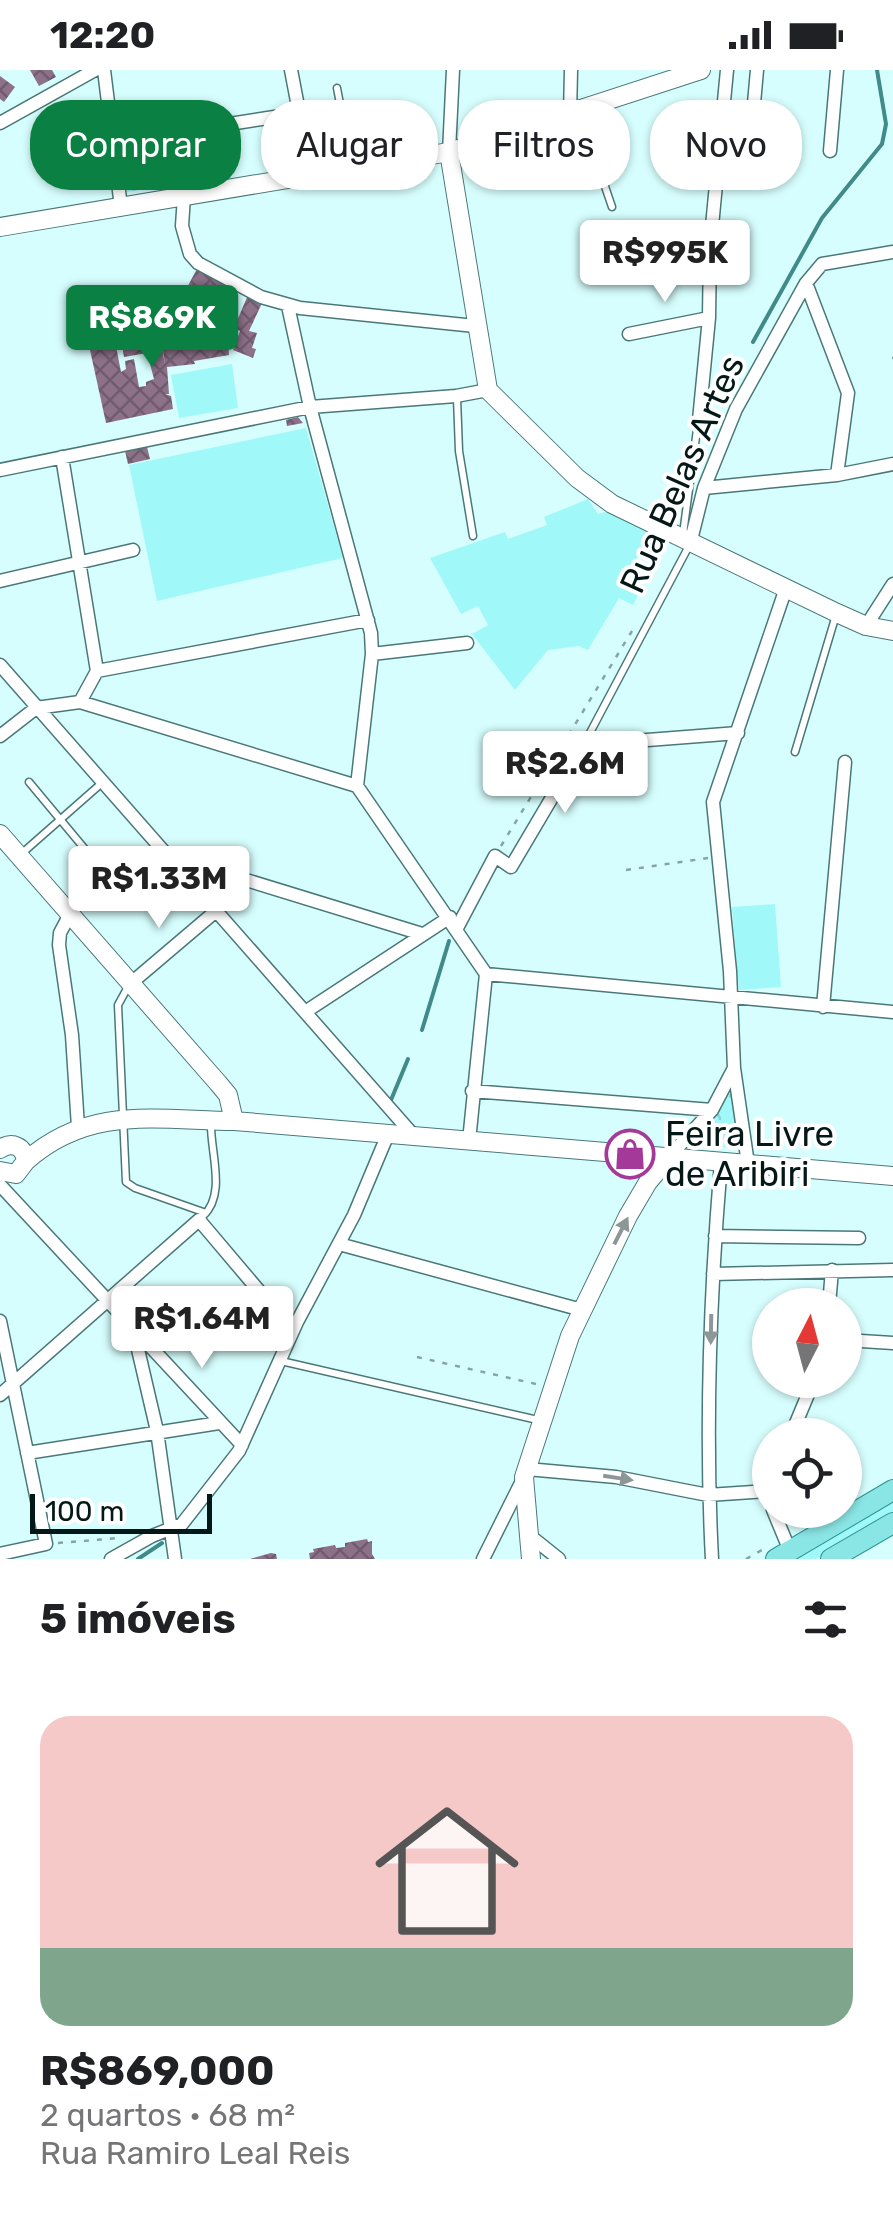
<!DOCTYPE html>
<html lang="pt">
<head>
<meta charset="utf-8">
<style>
  :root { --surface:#fff; --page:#f2f2f2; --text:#202124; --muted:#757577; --line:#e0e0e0; --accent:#0b8043 }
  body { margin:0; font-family:Rubik,sans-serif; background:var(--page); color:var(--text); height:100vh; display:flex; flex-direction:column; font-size:38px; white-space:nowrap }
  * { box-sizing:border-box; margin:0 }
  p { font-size:32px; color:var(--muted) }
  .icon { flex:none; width:55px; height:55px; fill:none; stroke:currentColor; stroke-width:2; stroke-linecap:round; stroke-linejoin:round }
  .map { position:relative; height:1489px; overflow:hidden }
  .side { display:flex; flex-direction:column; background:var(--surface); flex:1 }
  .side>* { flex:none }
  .hud { position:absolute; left:30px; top:30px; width:835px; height:90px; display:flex; gap:20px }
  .needle { width:65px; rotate:6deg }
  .fabs { position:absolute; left:752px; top:1218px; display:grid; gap:20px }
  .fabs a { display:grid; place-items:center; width:110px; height:110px; border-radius:50%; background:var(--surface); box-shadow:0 2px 8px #0004; font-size:50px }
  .scale { position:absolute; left:30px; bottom:25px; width:182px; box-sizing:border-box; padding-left:10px; border:5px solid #051818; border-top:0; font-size:28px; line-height:35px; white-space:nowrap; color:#051818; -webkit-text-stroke:8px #fff; paint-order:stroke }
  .price { position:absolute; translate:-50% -85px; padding:0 22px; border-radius:10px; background:#fff; color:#222; font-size:32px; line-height:65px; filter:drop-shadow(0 2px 5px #0008) }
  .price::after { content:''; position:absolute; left:50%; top:60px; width:30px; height:22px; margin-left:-15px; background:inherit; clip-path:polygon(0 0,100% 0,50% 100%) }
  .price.active { background:var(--accent); color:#fff }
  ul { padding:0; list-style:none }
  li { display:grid; align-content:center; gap:20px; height:530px; padding:0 40px }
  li+li { border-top:2px solid var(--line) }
  li span { display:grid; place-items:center; height:310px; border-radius:30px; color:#555 }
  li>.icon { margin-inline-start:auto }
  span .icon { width:180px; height:180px; fill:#fffc; stroke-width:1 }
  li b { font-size:42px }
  h2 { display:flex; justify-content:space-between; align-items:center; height:120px; padding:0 40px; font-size:42px }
  .tag { padding:0 35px; border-radius:40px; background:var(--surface); box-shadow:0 2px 8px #0004; font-size:35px; line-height:90px }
  .tag.active { background:var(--accent); color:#fff }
  .status { display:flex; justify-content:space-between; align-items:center; height:70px; padding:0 50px; background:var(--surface); direction:ltr }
  .status svg { height:28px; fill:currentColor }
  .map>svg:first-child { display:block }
  .green { fill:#a1f8f8 }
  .park { fill:url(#park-crowns) }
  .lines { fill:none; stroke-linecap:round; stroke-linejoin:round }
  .stream { stroke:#408a8a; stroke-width:4 }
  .building { fill:url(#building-cross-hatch) }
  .service-casing { stroke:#4a7877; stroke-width:9 }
  .minor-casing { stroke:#4a7877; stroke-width:15 }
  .tertiary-casing { stroke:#4a7877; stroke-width:20 }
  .primary-casing { stroke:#299292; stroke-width:22 }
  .path { stroke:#85a4a4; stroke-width:2.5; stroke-dasharray:5 8; stroke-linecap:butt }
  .service { stroke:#fff; stroke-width:6 }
  .minor { stroke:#fff; stroke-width:12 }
  .tertiary { stroke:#fff; stroke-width:18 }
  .primary { stroke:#8ae5e5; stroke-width:20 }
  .oneway { fill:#8e9797 }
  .labels { text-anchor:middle; stroke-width:8; stroke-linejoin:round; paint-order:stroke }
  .street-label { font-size:35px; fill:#051818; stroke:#fff }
  .poi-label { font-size:35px; fill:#051818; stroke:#fff; text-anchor:start }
</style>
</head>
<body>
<div class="status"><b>12:20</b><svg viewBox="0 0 49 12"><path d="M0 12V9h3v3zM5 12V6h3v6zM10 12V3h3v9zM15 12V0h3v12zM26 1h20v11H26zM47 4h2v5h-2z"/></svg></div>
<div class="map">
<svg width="893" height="1489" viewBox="0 0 893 1489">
  <defs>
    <pattern id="park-crowns" width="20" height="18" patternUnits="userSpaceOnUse" patternTransform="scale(2.5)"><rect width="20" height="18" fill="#a1f8f8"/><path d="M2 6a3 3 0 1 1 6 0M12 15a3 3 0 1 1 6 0" fill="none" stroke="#89d4d4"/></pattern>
    <pattern id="building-cross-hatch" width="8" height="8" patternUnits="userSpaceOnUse" patternTransform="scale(2.5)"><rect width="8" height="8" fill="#8d7189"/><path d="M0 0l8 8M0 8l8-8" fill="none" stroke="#715c6f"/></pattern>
  </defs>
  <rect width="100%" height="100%" fill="#d7fefe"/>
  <path class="green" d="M232 294 238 338 179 348 171 305Z
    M306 358 343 488 157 531 129 395Z
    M588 429 598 444 609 441 649 461 627 513 640 521 633 535 619 528 588 580 579 576 548 580 515 620 472 564 488 555 478 536 461 544 430 488 505 462 508 469 547 455 544 447Z
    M775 834 781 917 739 920 732 837Z
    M893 1429V1442L816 1489H792Z"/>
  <path class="park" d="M175 72 182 112 127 122 120 82Z
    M726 1022 736 1026 742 1077 684 1078Z"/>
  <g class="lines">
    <path class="stream" d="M753 272 822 148 882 74 886 54 877 0
      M422 960 449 871
      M391 1030 408 989
      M138 1489 162 1473"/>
  </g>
  <path class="building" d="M30 0H52L56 7 39 16Z
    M0 6 15 17 4 32 0 29Z
    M198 197 234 217 231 223 224 220 221 227 207 222 195 248 176 238Z
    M248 225 262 233 249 261 257 263 252 278 256 279 253 288 233 280 240 261 234 258Z
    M207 254 208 259 227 256 229 285 194 291 195 294 167 297 169 324H165L171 326 173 339 106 353 90 280 116 276 121 302 126 299 125 291 134 289 139 317 146 316V312L154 309 147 283 124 287 122 275 160 268 165 295 161 266Z
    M298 347 303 353 287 356 286 350Z
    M147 377 150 389 128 394 125 381Z
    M367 1469 368 1472 372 1471V1484L375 1489H310L309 1483 314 1482 313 1479 335 1475 336 1478 345 1477V1473Z
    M271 1483 276 1484 277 1489H250Z"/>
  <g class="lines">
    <g class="service-casing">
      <path id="service" d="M337 18 352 97
        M580 43 612 137
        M457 328 459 381 473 466
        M683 464 698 352
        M584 674 690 474
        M795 682 836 545
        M29 712 99 796
        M20 785 103 712
        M129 915 118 935 126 1112 135 1118 206 1143
        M203 1146C227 1124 210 1082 211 1053
        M281 1291 542 1351"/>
    </g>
    <g class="minor-casing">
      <path id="minor" d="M104 0 121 137
        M291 0 311 104
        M570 45 571 0
        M0 53 95 0
        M113 72 300 43
        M830 81 837 0
        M449 82 453 0
        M747 111 757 0
        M184 126 182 156 190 184 198 193 261 227 300 238 475 256
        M806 213 848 323 837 405
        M288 236 310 337 371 563 372 584 357 716
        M629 264 709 248
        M699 350 709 248 710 177 727 0
        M62 387 97 601 80 632
        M0 400 310 337 456 326 488 320
        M704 418 837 405 893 394
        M690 474 704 418 736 339 806 213 822 194 893 182
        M0 511 133 480
        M866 556 893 514
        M372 584 467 573
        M0 595 414 1066
        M97 601 368 550
        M0 666 36 638 80 632 357 716 486 904
        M168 786 422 864
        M69 846 60 863 59 875 72 965 78 1057
        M457 858 495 786 511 797 583 675 738 663
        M486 904 893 942
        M130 914 216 841
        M823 937 845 692
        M305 942 450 847
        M472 1021 712 1040
        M469 1071 486 904
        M669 1087 712 1040 734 998
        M748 1094 734 998 730 901 713 732 786 518
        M0 1115 242 1375
        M715 1166 859 1168
        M339 1174 582 1240
        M713 1204 893 1200
        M829 1235 832 1200
        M0 1251 46 1474 0 1484
        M133 1258 157 1361 175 1489
        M845 1270 893 1273
        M0 1325 199 1150 293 1261
        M791 1365 814 1310
        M27 1383 219 1353
        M527 1399 616 1407 708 1425 768 1421
        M773 1440 790 1481
        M529 1465 559 1489
        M111 1489 152 1466 182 1454 239 1381 297 1252 354 1145 388 1064
        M483 1489 523 1409
        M712 1489C705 1357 710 1223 721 1092"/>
    </g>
    <g class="tertiary-casing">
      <path id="tertiary" d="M449 82 488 320 577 408 612 434 837 543 866 556 893 561
        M0 157 449 82 701 0
        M0 764 218 1013 228 1025 234 1051
        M0 1079C12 1071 24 1076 26 1091L16 1104 0 1101
        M26 1091C89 1035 156 1050 234 1051L893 1106
        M531 1489 524 1407 570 1266 628 1146 648 1112 669 1087"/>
    </g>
    <g class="primary-casing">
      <path id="primary" d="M776 1489 893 1420
        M831 1489 893 1453"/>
    </g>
    <path class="path" d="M177 73 182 109
      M590 185 699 178
      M892 288H893
      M501 776 632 561
      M626 800 708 788
      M417 1287 536 1314
      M58 1473 119 1468
      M746 1489 762 1480"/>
    <use href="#service" class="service"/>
    <use href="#minor" class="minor"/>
    <use href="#tertiary" class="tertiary"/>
    <use href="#primary" class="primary"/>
  </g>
  <defs><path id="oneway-solid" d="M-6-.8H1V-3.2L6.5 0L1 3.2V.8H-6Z" transform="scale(2.5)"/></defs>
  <g class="oneway">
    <use href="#oneway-solid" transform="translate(621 1161) rotate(-63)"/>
    <use href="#oneway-solid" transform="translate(711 1259) rotate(91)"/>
    <use href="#oneway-solid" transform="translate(618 1408) rotate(9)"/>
  </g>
  <defs>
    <g id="shop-ring" transform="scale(2.5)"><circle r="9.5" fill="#fff" stroke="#a4399a" stroke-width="1.5"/><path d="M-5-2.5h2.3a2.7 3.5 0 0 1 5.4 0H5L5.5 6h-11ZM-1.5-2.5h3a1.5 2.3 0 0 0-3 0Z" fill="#a4399a"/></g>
  </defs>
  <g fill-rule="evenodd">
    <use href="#shop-ring" x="630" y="1084"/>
  </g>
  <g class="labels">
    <g class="street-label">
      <text transform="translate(682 404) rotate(-66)" y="12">Rua Belas Artes</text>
    </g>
    <g class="poi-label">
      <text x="665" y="1076">Feira Livre<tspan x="665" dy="40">de Aribiri</tspan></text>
    </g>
  </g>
</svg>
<div class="fabs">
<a><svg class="needle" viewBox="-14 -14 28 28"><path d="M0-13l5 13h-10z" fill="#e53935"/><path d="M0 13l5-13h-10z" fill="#757577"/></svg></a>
<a><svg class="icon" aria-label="locate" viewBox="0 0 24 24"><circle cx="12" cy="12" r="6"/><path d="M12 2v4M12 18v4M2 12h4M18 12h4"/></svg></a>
</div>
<div class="scale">100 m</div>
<b class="price" style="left:665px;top:235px">R$995K</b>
<b class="price active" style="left:152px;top:300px">R$869K</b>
<b class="price" style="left:565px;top:746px">R$2.6M</b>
<b class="price" style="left:159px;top:861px">R$1.33M</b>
<b class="price" style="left:202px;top:1301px">R$1.64M</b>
<div class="hud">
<a class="tag active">Comprar</a>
<a class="tag">Alugar</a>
<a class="tag">Filtros</a>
<a class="tag">Novo</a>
</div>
</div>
<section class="side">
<h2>5 imóveis<svg class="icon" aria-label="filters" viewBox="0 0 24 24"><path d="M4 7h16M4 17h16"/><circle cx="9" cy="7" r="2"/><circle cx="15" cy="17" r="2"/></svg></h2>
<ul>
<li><span style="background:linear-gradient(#f6c9c9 75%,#7fa58c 0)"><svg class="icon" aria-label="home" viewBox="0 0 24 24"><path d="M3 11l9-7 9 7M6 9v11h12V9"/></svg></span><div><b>R$869,000</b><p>2 quartos · 68 m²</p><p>Rua Ramiro Leal Reis</p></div></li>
</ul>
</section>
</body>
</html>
